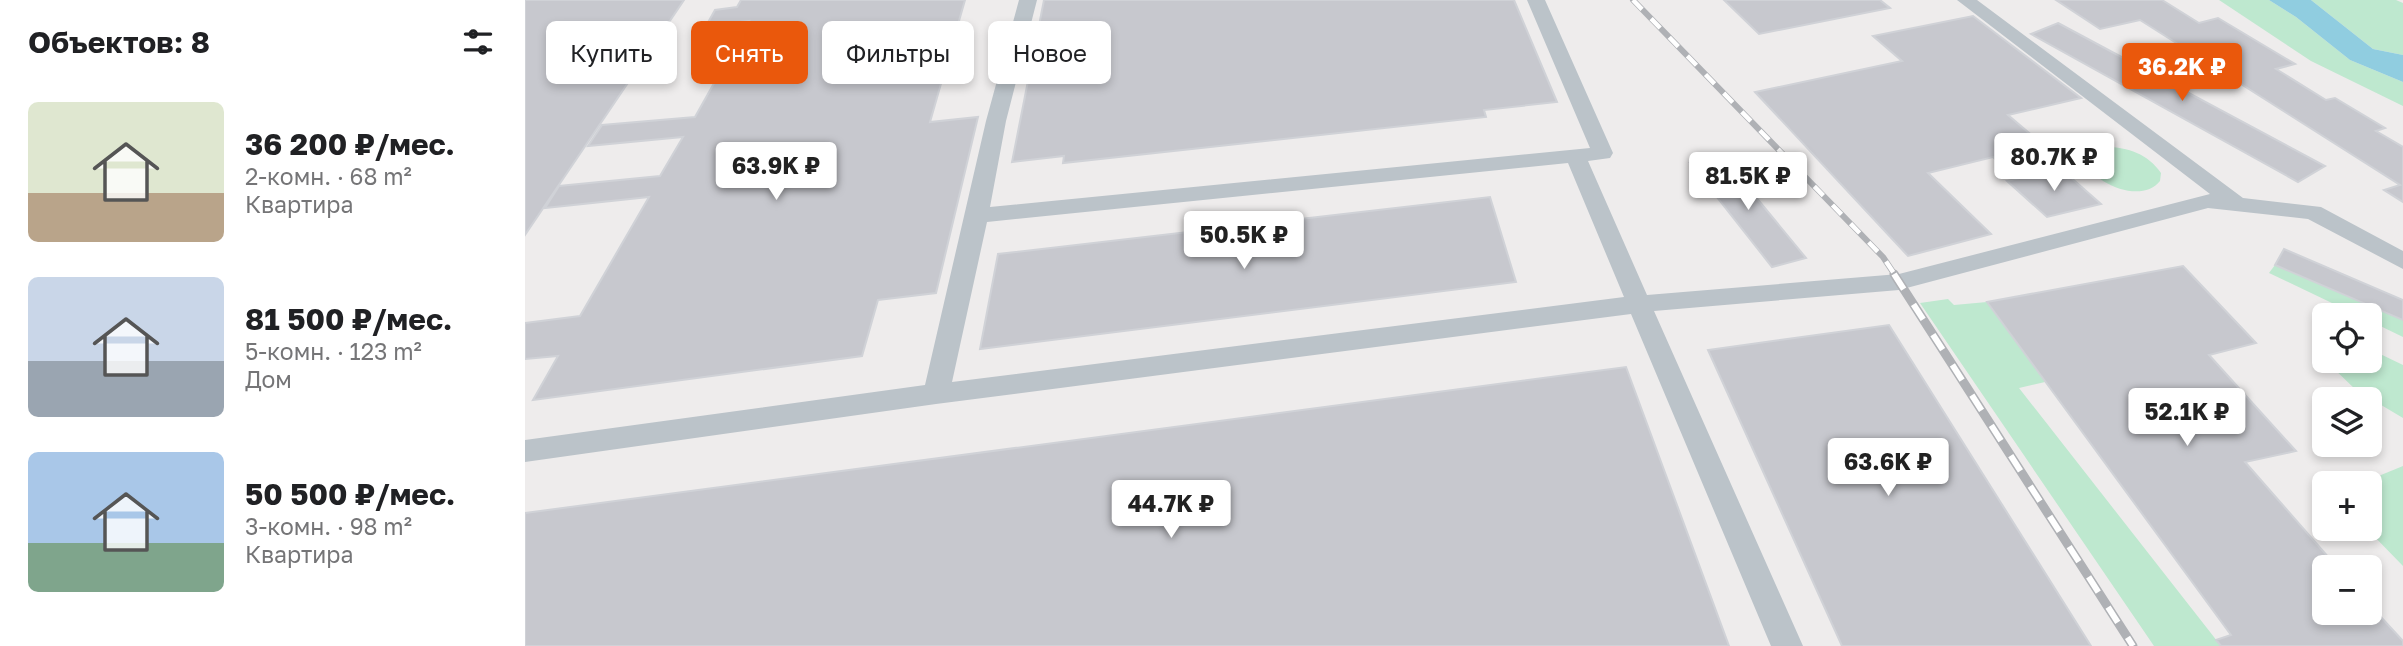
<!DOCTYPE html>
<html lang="ru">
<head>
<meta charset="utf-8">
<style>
  :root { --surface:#fff; --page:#f6f6f6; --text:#202124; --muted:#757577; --accent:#ea580c }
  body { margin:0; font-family:"Golos Text",sans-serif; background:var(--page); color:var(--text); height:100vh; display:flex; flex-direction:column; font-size:26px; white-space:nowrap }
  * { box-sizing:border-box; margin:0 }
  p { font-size:23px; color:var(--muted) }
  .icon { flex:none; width:38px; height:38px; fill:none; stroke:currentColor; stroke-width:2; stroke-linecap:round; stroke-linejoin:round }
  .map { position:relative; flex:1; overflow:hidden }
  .side { display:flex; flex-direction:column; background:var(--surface); width:525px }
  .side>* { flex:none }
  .banner { position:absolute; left:21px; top:21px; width:665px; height:63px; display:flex; gap:14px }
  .buttons { position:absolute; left:1787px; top:303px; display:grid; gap:14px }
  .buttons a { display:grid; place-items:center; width:70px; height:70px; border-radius:10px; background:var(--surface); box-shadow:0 4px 10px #0003; font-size:35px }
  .price { position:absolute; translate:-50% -60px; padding:0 16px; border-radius:7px; background:#fff; color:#222; font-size:23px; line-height:46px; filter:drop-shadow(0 2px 4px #0008) }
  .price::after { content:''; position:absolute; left:50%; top:42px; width:21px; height:16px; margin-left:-10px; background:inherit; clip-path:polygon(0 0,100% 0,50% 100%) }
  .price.selected { background:var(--accent); color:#fff }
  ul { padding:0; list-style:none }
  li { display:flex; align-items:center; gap:21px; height:175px; padding:0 28px }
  li span { display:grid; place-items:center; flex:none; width:196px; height:140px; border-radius:10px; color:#555 }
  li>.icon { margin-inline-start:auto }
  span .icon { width:84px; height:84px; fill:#fffc; stroke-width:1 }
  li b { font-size:30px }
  h2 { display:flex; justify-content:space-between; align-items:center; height:84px; padding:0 28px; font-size:30px }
  .chip { padding:0 24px; border-radius:10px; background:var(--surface); box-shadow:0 4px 10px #0003; font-size:24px; line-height:63px }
  .chip.selected { background:var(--accent); color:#fff }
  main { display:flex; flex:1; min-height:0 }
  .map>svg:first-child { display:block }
  .green { fill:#bee8cf }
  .water { fill:#90cde0 }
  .building { fill:#c7c8ce; stroke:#d0d2d7; stroke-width:2 }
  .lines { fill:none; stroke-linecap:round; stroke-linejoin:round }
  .lane { fill:#bbc3c9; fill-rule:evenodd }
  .rail-far1-casing { stroke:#afb1b5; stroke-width:6 }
  .rail-casing { stroke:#afb1b5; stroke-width:9 }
  .rail-far1 { stroke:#fff; stroke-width:4.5; stroke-dasharray:13; stroke-linecap:butt }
  .rail { stroke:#fff; stroke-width:6; stroke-dasharray:18; stroke-linecap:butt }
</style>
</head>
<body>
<main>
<section class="side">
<h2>Объектов: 8<svg class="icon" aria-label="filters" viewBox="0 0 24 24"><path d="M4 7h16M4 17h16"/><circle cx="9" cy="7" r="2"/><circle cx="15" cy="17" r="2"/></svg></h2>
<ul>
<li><span style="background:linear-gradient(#dfe7d0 65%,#b9a48a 0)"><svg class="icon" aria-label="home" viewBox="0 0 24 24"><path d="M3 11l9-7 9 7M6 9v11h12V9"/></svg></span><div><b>36 200 ₽/мес.</b><p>2-комн. · 68 m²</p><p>Квартира</p></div></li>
<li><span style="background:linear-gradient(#c9d6e8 60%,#9aa5b1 0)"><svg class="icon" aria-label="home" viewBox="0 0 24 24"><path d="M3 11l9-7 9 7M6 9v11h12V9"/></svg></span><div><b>81 500 ₽/мес.</b><p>5-комн. · 123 m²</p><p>Дом</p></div></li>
<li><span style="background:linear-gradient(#a9c7e8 65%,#7fa58c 0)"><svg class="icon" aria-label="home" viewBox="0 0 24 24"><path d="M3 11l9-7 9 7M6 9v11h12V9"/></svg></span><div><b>50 500 ₽/мес.</b><p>3-комн. · 98 m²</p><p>Квартира</p></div></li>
</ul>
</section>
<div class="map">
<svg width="1878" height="646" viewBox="0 0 1878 646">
  <rect width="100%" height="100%" fill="#eeecec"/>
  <path class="green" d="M1694 0H1744L1771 17 1825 60 1878 82V106L1786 61Z
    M1786 0H1871L1878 3V55L1848 49Z
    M1581 147C1603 147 1623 154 1636 173L1635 181C1616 205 1567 183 1558 159L1567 150Z
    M1750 265 1878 320V337L1845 321 1844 315H1832L1744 273Z
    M1423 299 1429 305 1462 302 1520 382 1494 388 1696 646H1629L1395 303Z
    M1851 352 1878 365V418L1831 390 1805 365 1820 361 1844 360 1845 354Z
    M1878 466V566L1842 529 1844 528 1845 485 1856 475Z"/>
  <path class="water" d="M1744 0H1786L1848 49 1878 55V82L1825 60 1771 17Z"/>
  <path class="building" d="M0 0H159L0 235Z
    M216 0H440L405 122 453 117 411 293 353 300 337 356 8 400 33 356 0 359V323L55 316 124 197 20 208 34 186 135 176 158 137 63 146 77 125 170 117 224 21 181 26 190 10 212 7Z
    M519 0H989L1032 102 959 110 961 117 538 163 539 156 487 162Z
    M1199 0H1355L1365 8 1234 34Z
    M1531 0H1637L1674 23 1693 18 1770 64 1751 69 1801 100 1810 98 1860 128 1851 131 1878 147V202L1859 190 1875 185 1615 20 1575 29Z
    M1448 16 1556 98 1483 115 1530 155 1479 167 1468 157 1403 173 1466 234 1383 256 1230 92 1377 61 1348 36Z
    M1533 23 1800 166 1773 182 1506 34Z
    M1197 156 1281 258 1247 267 1165 163Z
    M1535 168 1576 204 1522 217 1482 181Z
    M965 197 991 282 455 349 473 254Z
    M1759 249 1878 300V320L1750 265Z
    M1658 266 1731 343 1684 355 1771 451 1720 462 1812 567H1799V612H1844V604L1878 641V646H1696L1691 640 1706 635 1462 302Z
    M1364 325 1566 646H1317L1183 350Z
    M1101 367 1204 646H0V513Z"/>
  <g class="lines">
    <path class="lane" d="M494 0H512L481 121 465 207 1065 148 1002 0H1020L1088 153 1085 158 1063 161 1122 295 1374 274 1685 194 1432 0H1452L1718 198 1796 207 1878 251V269L1783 219 1683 208 1374 290 1129 311 1278 646H1246L1106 314 411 404 0 462V440L400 385 461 121ZM1043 163 1099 297 427 382 462 222Z"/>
    <g class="rail-far1-casing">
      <path id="rail-far1" d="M1108 0 1358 257 1370 275"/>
    </g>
    <g class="rail-casing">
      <path id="rail" d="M1369 274 1608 646"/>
    </g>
    <use href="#rail-far1" class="rail-far1"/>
    <use href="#rail" class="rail"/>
  </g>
</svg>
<div class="buttons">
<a><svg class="icon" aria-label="locate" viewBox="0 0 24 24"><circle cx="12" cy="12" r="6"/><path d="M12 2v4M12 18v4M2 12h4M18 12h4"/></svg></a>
<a><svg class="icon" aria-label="layers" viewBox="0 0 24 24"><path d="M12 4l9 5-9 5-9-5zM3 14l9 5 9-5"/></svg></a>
<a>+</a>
<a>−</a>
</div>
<b class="price selected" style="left:1657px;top:103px">36.2K ₽</b>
<b class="price" style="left:1529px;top:193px">80.7K ₽</b>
<b class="price" style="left:251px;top:202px">63.9K ₽</b>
<b class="price" style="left:1223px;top:212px">81.5K ₽</b>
<b class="price" style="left:719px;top:271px">50.5K ₽</b>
<b class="price" style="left:1662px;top:448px">52.1K ₽</b>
<b class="price" style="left:1363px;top:498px">63.6K ₽</b>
<b class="price" style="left:646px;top:540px">44.7K ₽</b>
<div class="banner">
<a class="chip">Купить</a>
<a class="chip selected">Снять</a>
<a class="chip">Фильтры</a>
<a class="chip">Новое</a>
</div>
</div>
</main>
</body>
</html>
